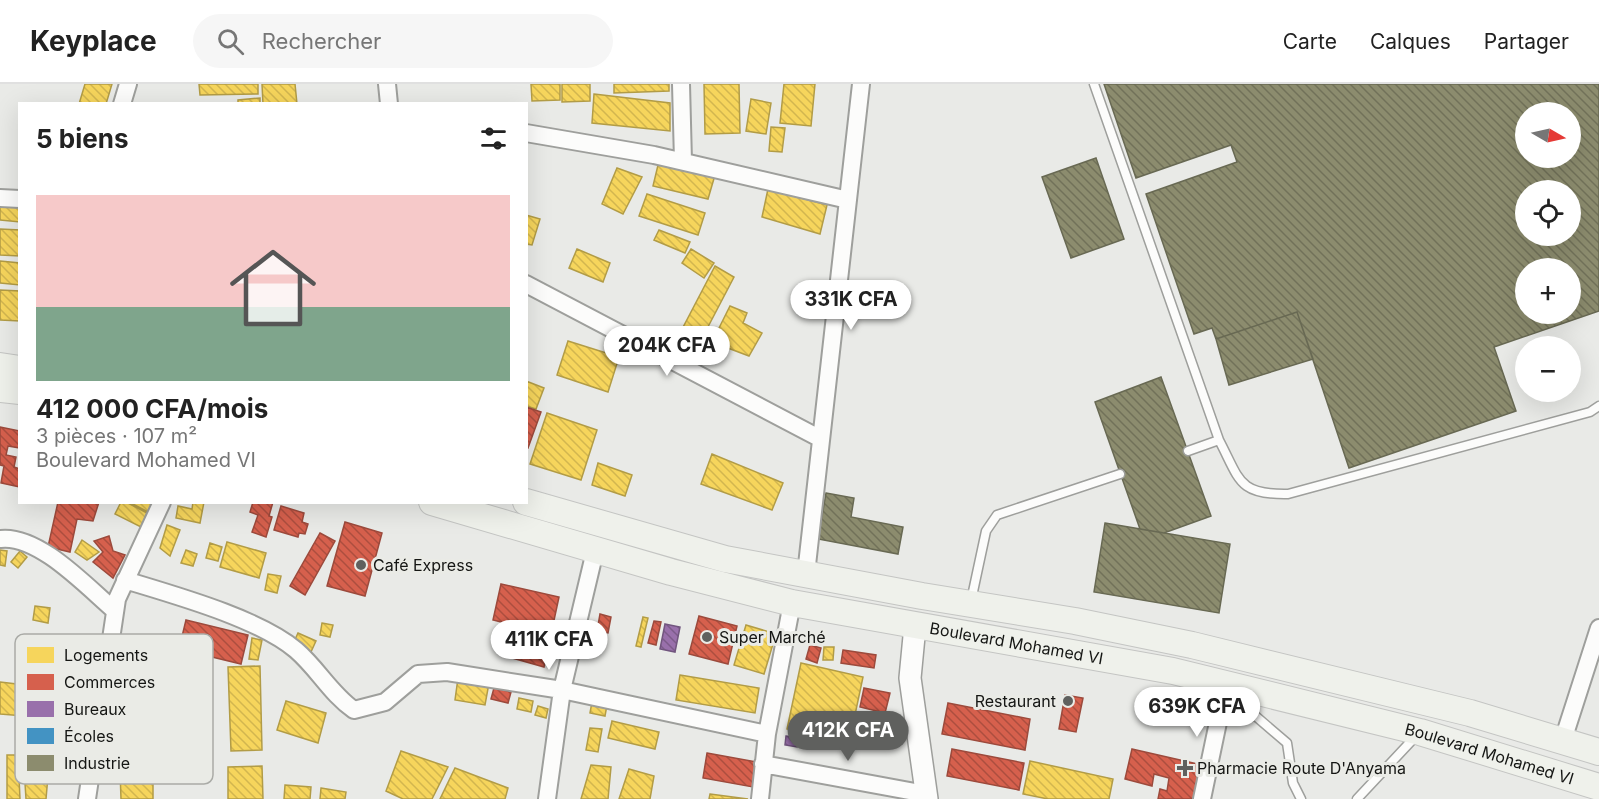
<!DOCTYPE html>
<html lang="fr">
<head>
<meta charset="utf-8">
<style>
  :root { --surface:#fff; --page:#f6f6f6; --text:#222; --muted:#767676; --line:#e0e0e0; --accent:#5f605e }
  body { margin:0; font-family:Inter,sans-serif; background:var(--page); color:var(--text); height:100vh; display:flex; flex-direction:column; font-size:22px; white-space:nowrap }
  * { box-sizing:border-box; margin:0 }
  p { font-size:20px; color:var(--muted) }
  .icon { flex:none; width:33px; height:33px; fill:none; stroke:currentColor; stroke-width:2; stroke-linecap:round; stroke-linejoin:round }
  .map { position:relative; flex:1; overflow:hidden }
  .side { position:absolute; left:18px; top:18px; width:510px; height:402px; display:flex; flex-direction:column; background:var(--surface); border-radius:0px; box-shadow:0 6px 24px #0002 }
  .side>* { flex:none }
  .needle { width:39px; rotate:99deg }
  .controls { position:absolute; left:1515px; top:18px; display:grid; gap:12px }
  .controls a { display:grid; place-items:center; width:66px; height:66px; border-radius:50%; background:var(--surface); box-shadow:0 6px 24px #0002; font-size:30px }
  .price { position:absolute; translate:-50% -51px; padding:0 14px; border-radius:21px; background:#fff; color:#222; font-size:20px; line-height:39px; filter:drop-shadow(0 2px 3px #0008) }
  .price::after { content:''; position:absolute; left:50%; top:36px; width:18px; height:14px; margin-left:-9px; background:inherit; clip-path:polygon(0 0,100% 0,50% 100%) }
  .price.selected { background:var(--accent); color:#fff }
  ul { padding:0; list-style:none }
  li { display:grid; align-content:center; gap:12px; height:318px; padding:0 18px }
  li+li { border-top:2px solid var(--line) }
  li span { display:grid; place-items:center; height:186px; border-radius:0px; color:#555 }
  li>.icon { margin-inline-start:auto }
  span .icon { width:108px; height:108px; fill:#fffc; stroke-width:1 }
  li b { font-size:26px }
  h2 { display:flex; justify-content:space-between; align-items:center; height:72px; padding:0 18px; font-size:26px }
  header { display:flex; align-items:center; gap:36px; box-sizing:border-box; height:84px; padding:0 30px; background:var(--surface); border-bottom:2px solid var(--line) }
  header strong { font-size:28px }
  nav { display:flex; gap:33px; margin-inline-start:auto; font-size:21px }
  .search { width:420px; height:54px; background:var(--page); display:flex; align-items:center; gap:15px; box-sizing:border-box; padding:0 21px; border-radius:33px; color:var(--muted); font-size:22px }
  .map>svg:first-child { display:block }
  .homes { fill:url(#homes-back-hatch); stroke:#b29c46; stroke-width:1.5 }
  .shops { fill:url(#shops-back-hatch); stroke:#9c4a3c; stroke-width:1.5 }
  .offices { fill:url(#offices-back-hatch); stroke:#71557e; stroke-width:1.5 }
  .industry { fill:url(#industry-back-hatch); stroke:#686953; stroke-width:1.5; fill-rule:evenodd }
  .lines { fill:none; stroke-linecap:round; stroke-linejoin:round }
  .service-casing { stroke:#9e9f9c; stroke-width:11 }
  .minor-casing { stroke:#9e9f9c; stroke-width:20 }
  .tertiary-casing { stroke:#9e9f9c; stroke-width:24 }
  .primary-casing { stroke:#c4c5c3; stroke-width:28 }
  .service { stroke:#fcfcfb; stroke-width:8 }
  .minor { stroke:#fcfcfb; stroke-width:16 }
  .tertiary { stroke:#fcfcfb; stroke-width:21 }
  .primary { stroke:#eff1eb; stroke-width:26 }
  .poi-dot { fill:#5f605e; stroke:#eaebe6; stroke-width:2 }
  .labels { text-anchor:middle; stroke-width:6; stroke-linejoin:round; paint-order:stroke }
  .poi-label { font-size:16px; fill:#151614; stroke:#eaebe6; text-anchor:start }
  .street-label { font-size:16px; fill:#151614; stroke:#eaebe6 }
  .key { fill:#eaebe6; stroke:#aaaba7; stroke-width:1.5 }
  .key-label { font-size:16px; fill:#151614 }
</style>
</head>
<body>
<header>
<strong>Keyplace</strong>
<div class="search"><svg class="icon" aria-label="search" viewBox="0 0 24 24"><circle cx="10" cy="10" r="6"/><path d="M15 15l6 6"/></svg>Rechercher</div>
<nav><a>Carte</a><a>Calques</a><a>Partager</a></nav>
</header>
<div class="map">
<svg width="1599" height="715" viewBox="0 0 1599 715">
  <defs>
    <pattern id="homes-back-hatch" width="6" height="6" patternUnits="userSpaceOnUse" patternTransform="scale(1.5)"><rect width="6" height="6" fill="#f6d55c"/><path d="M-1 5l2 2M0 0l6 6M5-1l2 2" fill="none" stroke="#d2b64f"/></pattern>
    <pattern id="shops-back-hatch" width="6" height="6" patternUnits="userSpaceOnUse" patternTransform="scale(1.5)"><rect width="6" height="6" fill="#d6604d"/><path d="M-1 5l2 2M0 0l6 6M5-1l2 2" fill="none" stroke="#ac4e3f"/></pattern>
    <pattern id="offices-back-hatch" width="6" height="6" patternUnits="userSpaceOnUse" patternTransform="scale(1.5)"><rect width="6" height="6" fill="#9970ab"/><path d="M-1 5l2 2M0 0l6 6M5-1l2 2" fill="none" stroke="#7c5b8a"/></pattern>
    <pattern id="industry-back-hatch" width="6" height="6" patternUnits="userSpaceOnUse" patternTransform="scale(1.5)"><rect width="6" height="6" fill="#8c8c6e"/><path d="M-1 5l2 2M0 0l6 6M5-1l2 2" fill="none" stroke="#717159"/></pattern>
  </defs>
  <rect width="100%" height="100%" fill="#e9eae7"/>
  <path class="homes" d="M85 0H112L106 20H79Z
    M199 0H258V10L200 11Z
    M262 0H295L297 20H263Z
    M531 0H560V16L532 17Z
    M562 0H590V17L562 18Z
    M614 0H669V7L614 9Z
    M704 0H739L740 49 705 50Z
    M784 0H815L811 42 780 39Z
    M594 10 670 19V47L592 39Z
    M260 14V20H238V16Z
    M751 15 771 19 766 50 746 47Z
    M771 43 785 44 782 68 769 67Z
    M659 77 715 91 708 115 653 102Z
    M617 84 642 93 623 130 602 120Z
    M768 105 827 121 820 150 762 133Z
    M647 110 705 129 698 151 639 132Z
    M0 116 20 118V138L0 136Z
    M526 131 540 135 532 161 526 160Z
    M0 145 20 146V172L0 171Z
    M659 146 690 158 685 169 654 156Z
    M577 165 610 179 603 198 569 184Z
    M691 165 714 179 704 194 682 179Z
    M0 177 20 179V201L0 199Z
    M715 182 734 193 698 262 679 251Z
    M0 206 20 207V237L0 236Z
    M730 222 747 229 743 239 762 249 749 272 712 258Z
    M568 257 619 273 608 308 557 291Z
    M526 297 544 304 536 325 526 322Z
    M547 329 597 346 581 396 530 380Z
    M712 370 783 399 772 426 701 400Z
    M598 379 632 391 625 412 592 401Z
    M121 418 128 419 147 429 141 443 115 430Z
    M129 418H157L152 430Z
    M193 418H204L200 439 176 434 178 422 192 425Z
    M167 441 180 446 170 472 160 464Z
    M82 456 99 468 87 476 75 468Z
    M227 458 266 469 259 494 220 483Z
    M210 459 222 463 218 477 206 474Z
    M0 466 7 467 5 482 0 481Z
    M186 466 197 470 193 482 181 479Z
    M20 467 27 473 18 484 11 478Z
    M268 490 281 492 277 509 265 506Z
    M35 522 50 524 48 539 33 536Z
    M643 533 648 534 641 563 636 562Z
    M322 539 333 541 330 553 320 551Z
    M746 541 776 550 764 590 734 581Z
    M298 549 316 557 310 570 292 562Z
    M252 554 262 556 258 576 249 575Z
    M824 563H834L833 576H823Z
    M801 579 863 593 849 659 787 645Z
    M260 582 262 666 231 667 228 583Z
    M680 591 759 604 755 629 676 616Z
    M458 594 489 599 485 621 455 616Z
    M0 598 25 601 24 632 0 630Z
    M519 614 533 617 531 628 517 625Z
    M286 617 326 629 318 659 277 646Z
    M592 618 607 621 605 632 590 629Z
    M538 622 548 625 546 634 535 631Z
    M612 637 659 648 655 665 608 654Z
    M590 644 602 645 598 668 586 666Z
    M401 667 448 683 432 715H403L386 707Z
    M23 668 50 669 46 715H26Z
    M7 671H18L20 715H7Z
    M1030 677 1113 695 1109 715H1048L1023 710Z
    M591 681 611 683 608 715H581Z
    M262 682 263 715H228V683Z
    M455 684 508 704 505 715H440Z
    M153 685V715H121L120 686Z
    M629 685 654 692 650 715H619Z
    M285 701 311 703 310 715H284Z
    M321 704 346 708 345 715H320Z
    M710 710 748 715H709Z"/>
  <path class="shops" d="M526 323 541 328 528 364 526 363Z
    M0 343 20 347V364L8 362 6 371 16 373 14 383 20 385V403L1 399 4 382 0 381Z
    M58 418H99L93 437 77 435 70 468 48 463Z
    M253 418H273L269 432 272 433 266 453 252 448 258 431 250 428Z
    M281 422 304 429 302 438 308 440 305 450 299 449 298 453 274 446Z
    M345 438 382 449 365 512 327 502Z
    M320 449 335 457 305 511 290 502Z
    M109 452 113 467 125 471 113 494 93 478 103 468 94 457Z
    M501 500 559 513 544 583 512 574 517 542 493 536Z
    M600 530 611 533 608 549 597 547Z
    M699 532 737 542 728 580 689 570Z
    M186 536 248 551 241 580 179 565Z
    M654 537 661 538 656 561 648 559Z
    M810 561 821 564 817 579 806 575Z
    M843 566 876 571 874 584 841 579Z
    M494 604 511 608 508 619 491 615Z
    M864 604 890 609 885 629 860 623Z
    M1065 611 1083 614 1076 648 1059 645Z
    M948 619 1030 635 1025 666 942 650Z
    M952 665 1024 679 1019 706 947 692Z
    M1132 665 1202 681 1194 715H1158L1160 705 1167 707 1169 694 1154 690 1152 702 1125 695Z
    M707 669 757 678 753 703 703 694Z"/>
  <path class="offices" d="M665 540 680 543 675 568 660 565Z
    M786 652 799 654 797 663 785 661Z"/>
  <path class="industry" d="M1104 0H1599V227L1494 263 1516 327 1349 384 1297 228 1216 255 1212 244 1194 250 1146 110 1237 78 1231 61 1136 94ZM1526 28H1570V74H1526ZM1526 106H1570V152H1526ZM1526 184H1570V230H1526Z
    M1096 74 1124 155 1071 174 1042 93Z
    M1297 228 1313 275 1229 301 1216 255Z
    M1161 293 1211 432 1164 449 1140 445 1095 318Z
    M826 409 854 414 851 433 903 443 898 470 818 455Z
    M1105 439 1230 460 1219 529 1094 508Z"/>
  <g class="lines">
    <g class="service-casing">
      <path id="service" d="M1094 0 1219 356C1240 396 1238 411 1288 410L1590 328 1599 322
        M1188 367 1219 356
        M971 517 986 447 997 431 1120 390
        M1239 608 1245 623 1287 659 1293 699 1301 715
        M1357 715 1416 652"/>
    </g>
    <g class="minor-casing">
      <path id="minor" d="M387 0 389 20
        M681 0 683 77
        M122 20 128 0
        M526 49 654 71 848 116
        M0 114 20 115
        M526 200 821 355
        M0 455C38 450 86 502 114 526
        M806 490 861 0
        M125 496C174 511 258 534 296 566 318 585 331 610 354 626L385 618 418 590 447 588 562 606 767 650
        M1563 656 1599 544
        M763 680 926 710
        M87 715 117 515 162 418
        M547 715 562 606 595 467
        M760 715 767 650 792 519
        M1202 715 1226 600"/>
    </g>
    <g class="tertiary-casing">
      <path id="tertiary" d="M915 542 910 594 927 715"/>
    </g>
    <g class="primary-casing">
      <g id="primary">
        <path d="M0 282 20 285"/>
        <path d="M0 305 20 307"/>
        <path id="s1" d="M432 418 671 488 792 519 1173 587 1420 648 1599 703"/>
        <path d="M526 418 725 475 922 512 1075 537 1192 561 1470 629 1599 668"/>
      </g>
    </g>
    <use href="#service" class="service"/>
    <use href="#minor" class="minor"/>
    <use href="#tertiary" class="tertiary"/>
    <use href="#primary" class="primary"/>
  </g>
  <g class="poi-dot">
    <circle cx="361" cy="481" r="6"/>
    <circle cx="707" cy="553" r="6"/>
    <circle cx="1068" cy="617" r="6"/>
    <path d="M1182 675h6v6h6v6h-6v6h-6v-6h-6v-6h6z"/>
  </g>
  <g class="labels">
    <g class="poi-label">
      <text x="373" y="487">Café Express</text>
      <text x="719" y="559">Super Marché</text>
      <text x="1056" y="623" text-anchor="end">Restaurant</text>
      <text x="1197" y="690">Pharmacie Route D'Anyama</text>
    </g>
    <g class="street-label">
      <text dy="6" stroke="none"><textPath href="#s1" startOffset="602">Boulevard Mohamed VI</textPath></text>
      <text dy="6" stroke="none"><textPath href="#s1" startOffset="1088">Boulevard Mohamed VI</textPath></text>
    </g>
  </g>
  <rect x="15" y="550" width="198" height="150" rx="9" class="key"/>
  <rect x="27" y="563" width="27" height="16" fill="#f6d55c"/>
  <rect x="27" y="590" width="27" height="16" fill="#d6604d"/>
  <rect x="27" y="617" width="27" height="16" fill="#9970ab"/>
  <rect x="27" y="644" width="27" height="16" fill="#4393c3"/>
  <rect x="27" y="671" width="27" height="16" fill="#8c8c6e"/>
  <g class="key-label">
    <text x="64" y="577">Logements</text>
    <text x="64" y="604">Commerces</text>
    <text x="64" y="631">Bureaux</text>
    <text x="64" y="658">Écoles</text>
    <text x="64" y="685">Industrie</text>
  </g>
</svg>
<div class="controls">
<a><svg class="needle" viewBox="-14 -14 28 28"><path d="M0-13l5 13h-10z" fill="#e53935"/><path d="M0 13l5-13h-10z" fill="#767676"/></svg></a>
<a><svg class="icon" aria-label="locate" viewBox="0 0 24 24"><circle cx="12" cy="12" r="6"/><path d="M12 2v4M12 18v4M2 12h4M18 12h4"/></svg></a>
<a>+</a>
<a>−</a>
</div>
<b class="price" style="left:851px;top:247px">331K CFA</b>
<b class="price" style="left:667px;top:293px">204K CFA</b>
<b class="price" style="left:549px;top:587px">411K CFA</b>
<b class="price" style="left:1197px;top:654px">639K CFA</b>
<b class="price selected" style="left:848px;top:678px">412K CFA</b>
<section class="side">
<h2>5 biens<svg class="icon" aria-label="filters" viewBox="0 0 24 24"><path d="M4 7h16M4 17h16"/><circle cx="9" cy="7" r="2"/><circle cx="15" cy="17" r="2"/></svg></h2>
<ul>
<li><span style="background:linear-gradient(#f6c9c9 60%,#7fa58c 0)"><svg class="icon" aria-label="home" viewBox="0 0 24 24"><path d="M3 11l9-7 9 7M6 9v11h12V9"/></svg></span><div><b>412 000 CFA/mois</b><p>3 pièces · 107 m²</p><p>Boulevard Mohamed VI</p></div></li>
</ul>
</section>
</div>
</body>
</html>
